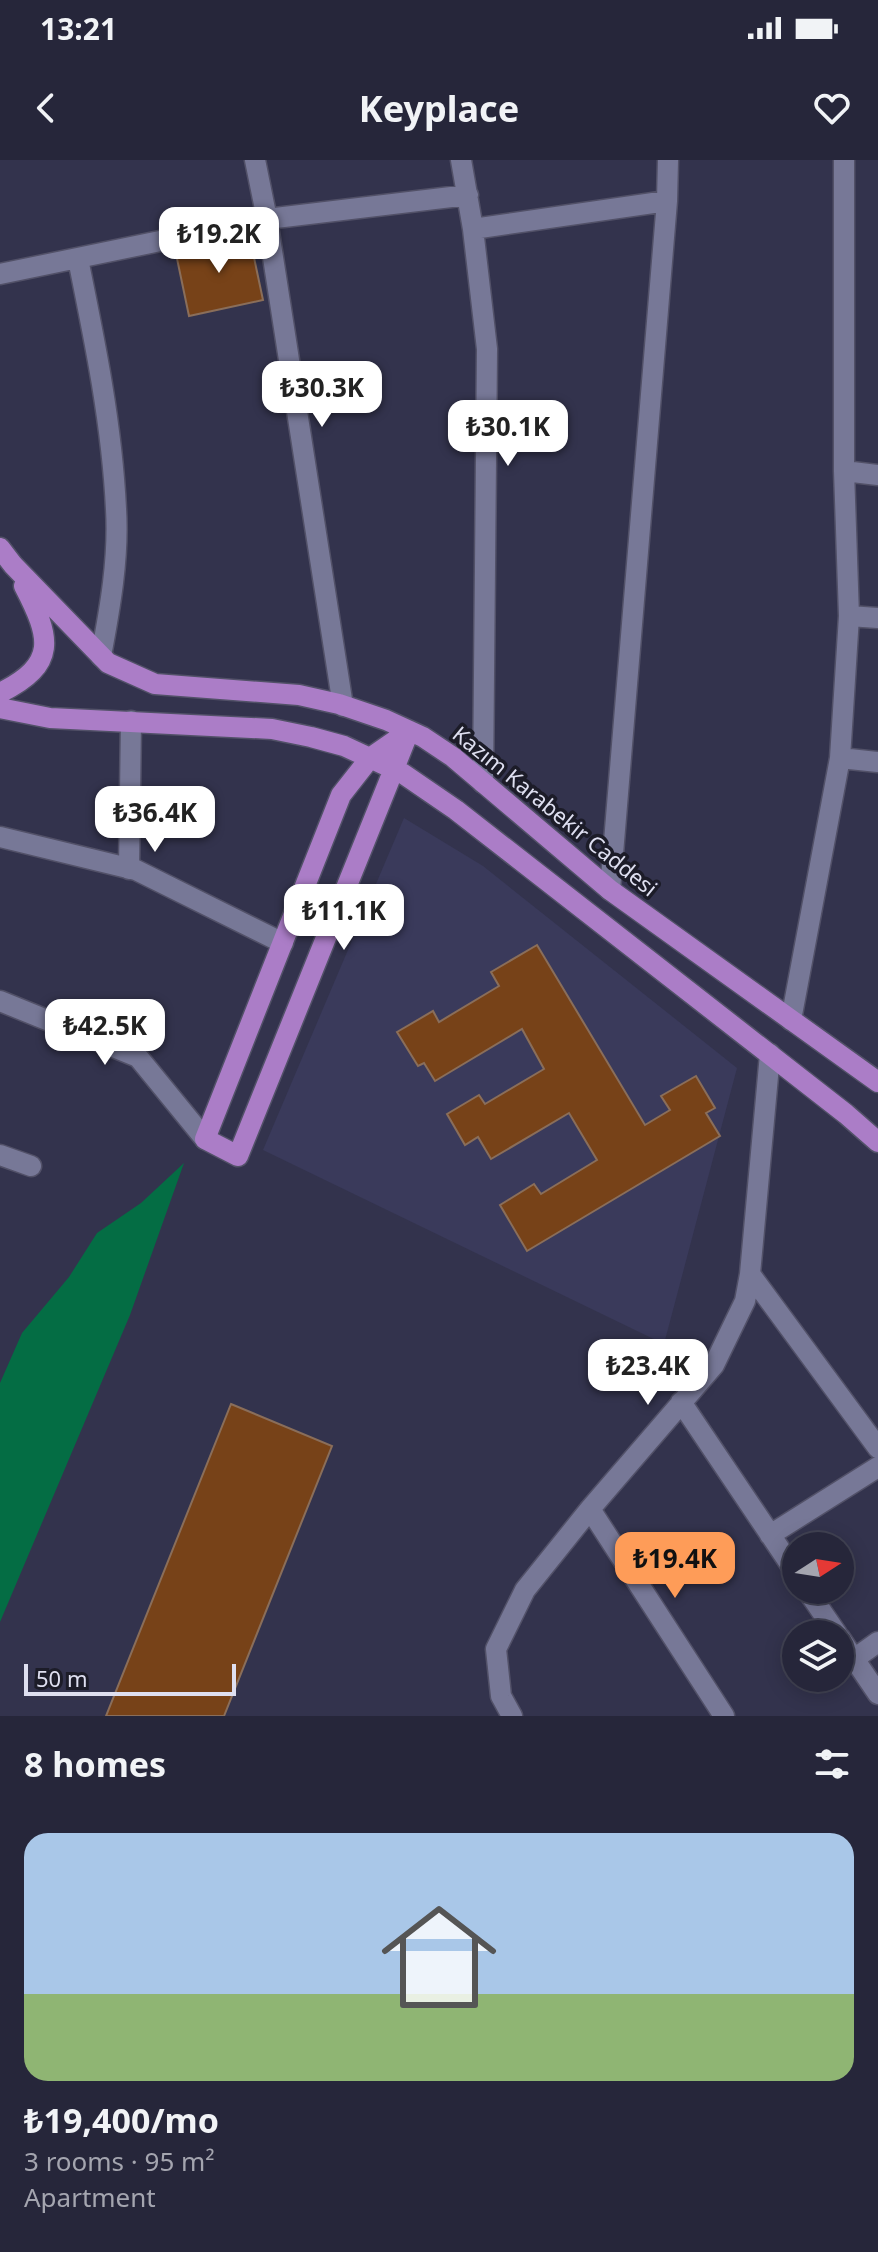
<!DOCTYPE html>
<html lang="en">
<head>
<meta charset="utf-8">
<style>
  :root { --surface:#26263a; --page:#2e2e42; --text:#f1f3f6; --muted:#a4a5af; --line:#424354; --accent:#fe9c58 }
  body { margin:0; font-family:"Noto Sans",sans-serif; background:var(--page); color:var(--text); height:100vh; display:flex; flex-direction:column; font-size:30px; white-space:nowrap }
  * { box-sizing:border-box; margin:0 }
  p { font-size:26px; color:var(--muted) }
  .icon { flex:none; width:44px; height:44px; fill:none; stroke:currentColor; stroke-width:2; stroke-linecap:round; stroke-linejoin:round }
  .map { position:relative; height:1556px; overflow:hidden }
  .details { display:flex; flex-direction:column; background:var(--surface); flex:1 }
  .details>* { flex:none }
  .needle { width:52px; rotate:78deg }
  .buttons { position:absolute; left:782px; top:1372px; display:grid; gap:16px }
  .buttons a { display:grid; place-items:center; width:72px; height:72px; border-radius:50%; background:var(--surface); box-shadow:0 4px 20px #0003,0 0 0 2px var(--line); font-size:40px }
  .scale { position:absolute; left:24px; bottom:20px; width:212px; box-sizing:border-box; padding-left:8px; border:4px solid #dedff0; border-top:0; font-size:22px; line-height:28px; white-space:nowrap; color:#dedff0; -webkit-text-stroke:6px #1c1c28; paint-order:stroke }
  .price { position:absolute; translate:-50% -68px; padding:0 18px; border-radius:16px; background:#fff; color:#222; font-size:26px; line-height:52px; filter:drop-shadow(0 2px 4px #0008) }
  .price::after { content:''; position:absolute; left:50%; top:48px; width:24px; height:18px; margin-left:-12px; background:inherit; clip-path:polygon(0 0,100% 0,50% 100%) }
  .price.selected { background:var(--accent); color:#111 }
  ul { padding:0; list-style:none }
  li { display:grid; align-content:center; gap:16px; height:424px; padding:0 24px }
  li+li { border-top:2px solid var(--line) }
  li span { display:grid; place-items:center; height:248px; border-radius:24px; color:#555 }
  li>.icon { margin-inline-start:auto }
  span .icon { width:144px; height:144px; fill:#fffc; stroke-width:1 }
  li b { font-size:34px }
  h2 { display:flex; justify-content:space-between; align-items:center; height:96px; padding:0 24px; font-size:34px }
  .status { display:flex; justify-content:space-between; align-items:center; height:56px; padding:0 40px; background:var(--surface); direction:ltr }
  .status svg { height:22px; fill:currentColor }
  header { display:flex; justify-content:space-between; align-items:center; height:104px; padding:0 24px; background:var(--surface); font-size:36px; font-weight:700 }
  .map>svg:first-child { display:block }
  .built { fill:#3a3a5b }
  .green { fill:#046d44 }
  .building { fill:#774218; stroke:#8a6e5a; stroke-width:2 }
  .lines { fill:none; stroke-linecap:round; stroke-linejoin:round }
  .minor-casing { stroke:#525168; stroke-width:23 }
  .major-casing { stroke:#525168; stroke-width:23 }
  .minor { stroke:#777897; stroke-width:20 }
  .major { stroke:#ab7dc7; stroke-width:20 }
  .labels { text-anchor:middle; stroke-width:7; stroke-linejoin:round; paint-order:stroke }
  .street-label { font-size:22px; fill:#dedff0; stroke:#1c1c28 }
</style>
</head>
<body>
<div class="status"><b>13:21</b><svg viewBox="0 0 49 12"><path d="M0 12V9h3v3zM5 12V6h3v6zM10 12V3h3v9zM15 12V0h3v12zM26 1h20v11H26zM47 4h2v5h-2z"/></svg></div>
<header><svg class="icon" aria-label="back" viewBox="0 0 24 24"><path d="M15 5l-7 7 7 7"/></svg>Keyplace<svg class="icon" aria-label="heart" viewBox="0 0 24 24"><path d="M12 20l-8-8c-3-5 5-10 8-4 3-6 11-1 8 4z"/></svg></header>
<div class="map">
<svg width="878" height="1556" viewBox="0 0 878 1556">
  <rect width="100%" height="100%" fill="#33334d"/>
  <path class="built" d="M404 658 483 706 737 908 664 1184 263 990Z"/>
  <path class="green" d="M184 1003 130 1155 0 1462V1223L22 1173 69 1117 97 1073 141 1043Z"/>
  <path class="building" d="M249 74 263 140 189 156 175 89Z
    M537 785 645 965 670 950 661 936 696 916 715 948 706 953 720 976 527 1091 500 1045 534 1024 541 1034 597 1000 569 953 491 999 478 977 465 985 447 954 479 935 485 944 544 909 522 869 435 921 424 903 418 906 397 872 433 851 439 862 499 826 491 812Z
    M231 1244 332 1286 224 1556H106Z"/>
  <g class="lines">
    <g class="minor-casing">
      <path id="minor" d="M255 0 267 59 343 546
        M461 0 473 69 487 189 483 623
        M473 69 667 41
        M78 99C95 182 112 265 116 349 119 398 110 448 101 496
        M0 114 267 59 468 35
        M844 311 878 315
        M849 456 878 458
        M840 598 878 602
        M0 677 136 710 283 783
        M129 709 131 561
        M610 730 667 41 668 0
        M0 841 138 897 205 979
        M791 860 840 598 849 456 844 311V0
        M0 995 31 1006
        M750 1114 878 1288
        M681 1242 796 1413
        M590 1349 724 1556
        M770 1375 878 1307
        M807 1430 837 1474
        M840 1478 878 1534
        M854 1499 878 1482
        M512 1556 501 1536 496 1489 525 1430 590 1349 714 1205 745 1141 750 1114 770 894"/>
    </g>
    <g class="major-casing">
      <path id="major" d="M0 388 13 405 108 503 155 524 299 535 339 544 386 560 423 577 453 597 610 730 878 922
        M0 533C58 504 51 478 24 426
        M0 548 50 558 272 569 311 577 344 586 402 613 456 650 846 954 878 982
        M409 571 394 609 238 996 205 979 341 635 370 598Z"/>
    </g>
    <use href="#minor" class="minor"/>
    <use href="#major" class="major"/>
  </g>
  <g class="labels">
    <g class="street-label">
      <text transform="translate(555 651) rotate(39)" y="8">Kazım Karabekir Caddesi</text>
    </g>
  </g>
</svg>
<div class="buttons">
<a><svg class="needle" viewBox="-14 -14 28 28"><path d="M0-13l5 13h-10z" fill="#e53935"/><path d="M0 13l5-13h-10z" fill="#a4a5af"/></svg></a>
<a><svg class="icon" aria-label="layers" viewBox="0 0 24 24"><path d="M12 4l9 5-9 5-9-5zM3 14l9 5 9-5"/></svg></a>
</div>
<div class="scale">50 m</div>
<b class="price" style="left:219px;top:115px">₺19.2K</b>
<b class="price" style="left:322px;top:269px">₺30.3K</b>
<b class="price" style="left:508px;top:308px">₺30.1K</b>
<b class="price" style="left:155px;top:694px">₺36.4K</b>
<b class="price" style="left:344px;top:792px">₺11.1K</b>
<b class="price" style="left:105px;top:907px">₺42.5K</b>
<b class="price" style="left:648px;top:1247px">₺23.4K</b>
<b class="price selected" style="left:675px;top:1440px">₺19.4K</b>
</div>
<section class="details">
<h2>8 homes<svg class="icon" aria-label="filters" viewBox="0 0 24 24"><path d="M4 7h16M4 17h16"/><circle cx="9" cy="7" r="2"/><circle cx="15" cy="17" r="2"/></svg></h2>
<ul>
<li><span style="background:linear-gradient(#a9c7e8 65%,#8fb573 0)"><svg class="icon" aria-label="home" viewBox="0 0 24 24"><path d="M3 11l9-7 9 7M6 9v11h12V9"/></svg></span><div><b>₺19,400/mo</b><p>3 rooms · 95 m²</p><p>Apartment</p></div></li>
</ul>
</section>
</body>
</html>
